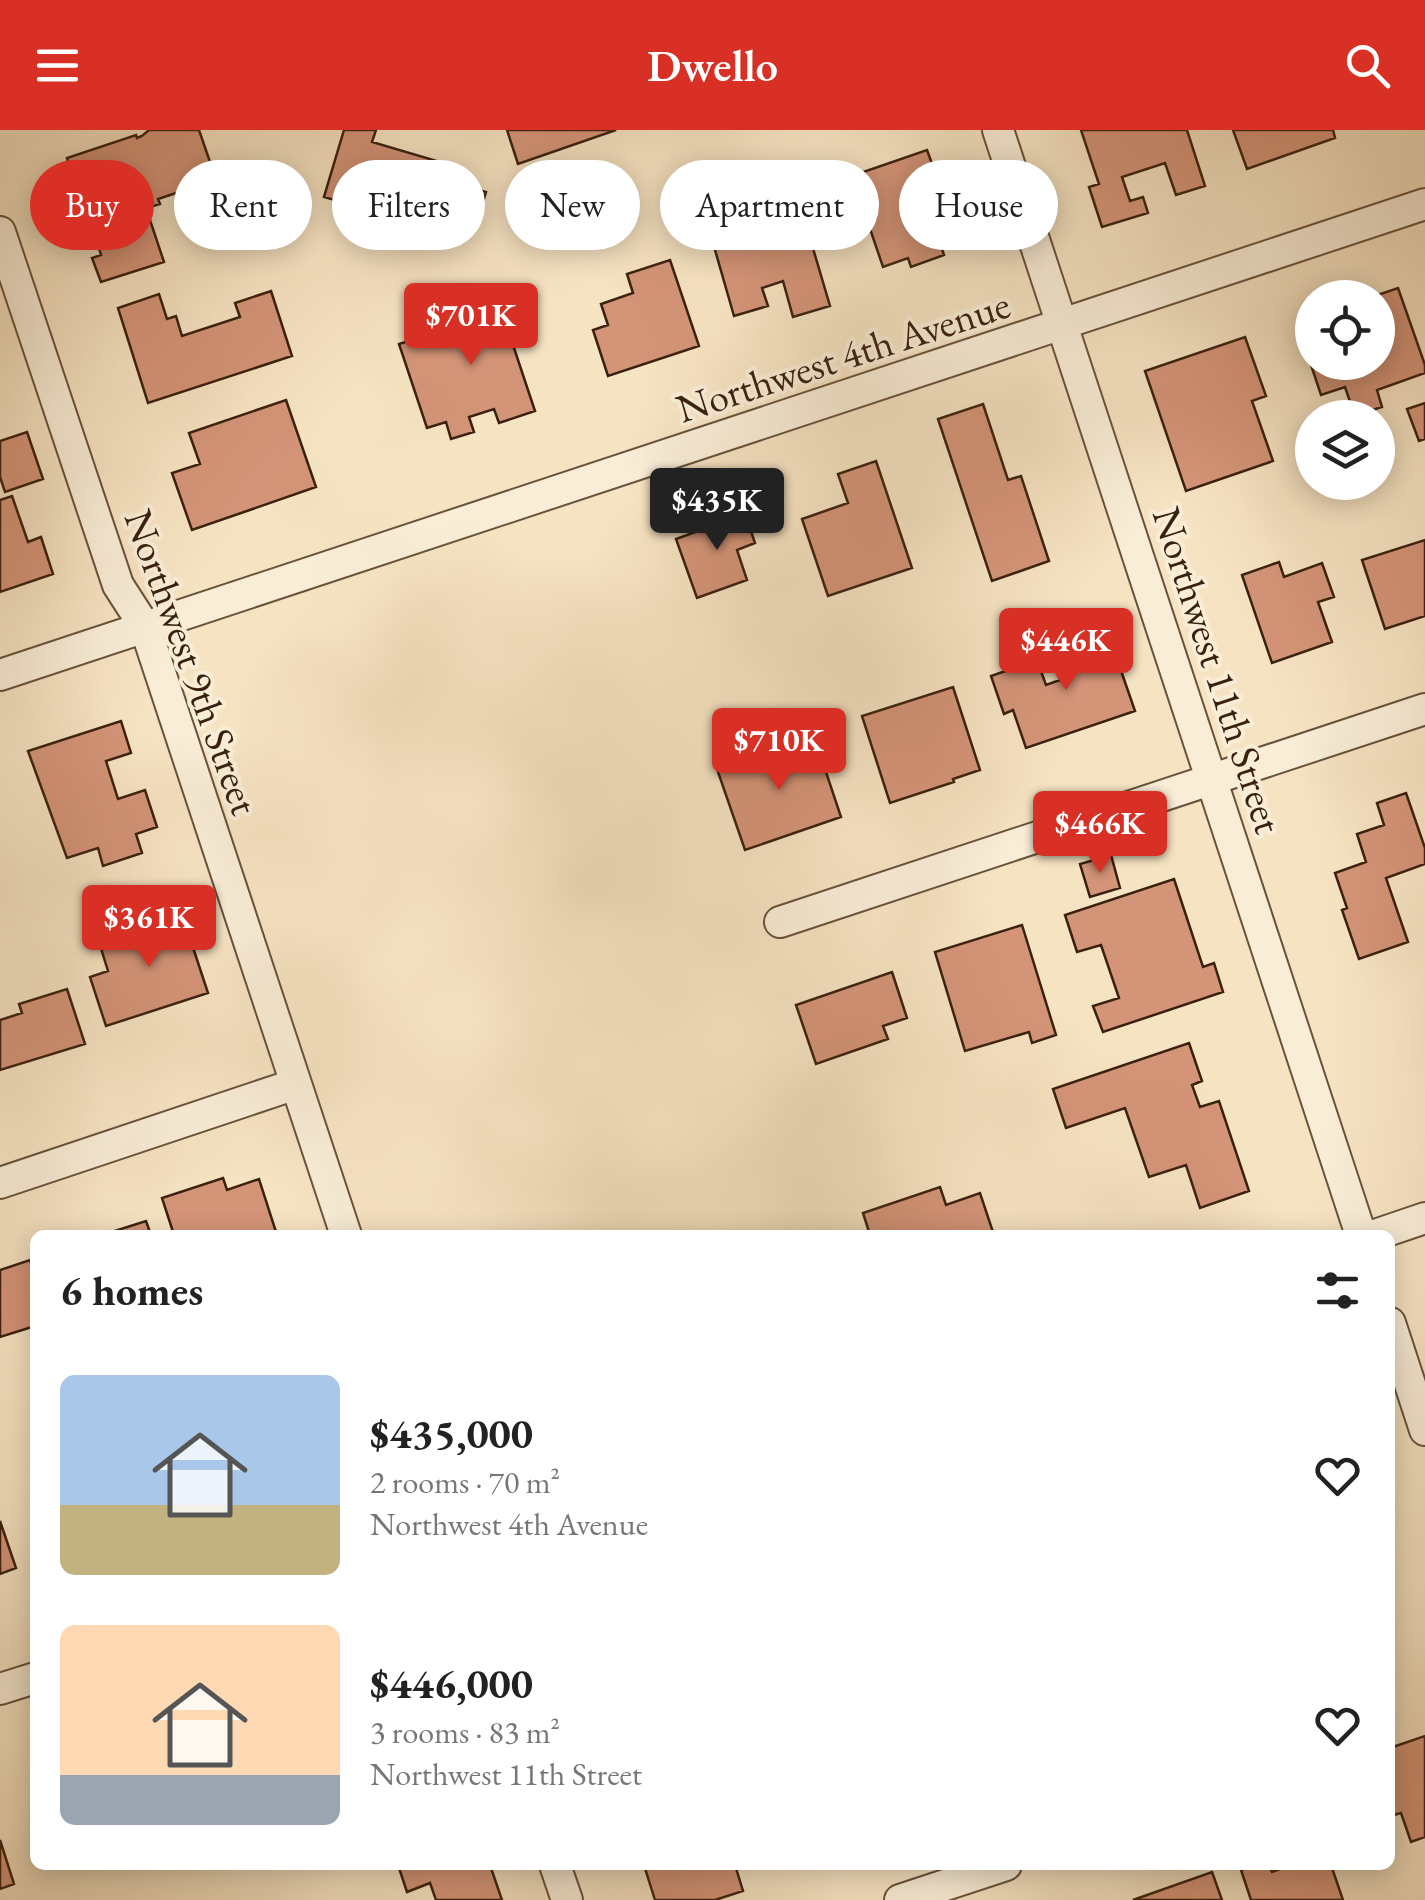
<!DOCTYPE html>
<html lang="en">
<head>
<meta charset="utf-8">
<style>
  :root { --surface:#fff; --page:#f6f6f6; --text:#222; --muted:#767676; --accent:#d93025 }
  body { margin:0; font-family:"EB Garamond",serif; background:var(--page); color:var(--text); height:100vh; display:flex; flex-direction:column; font-size:38px; white-space:nowrap }
  * { box-sizing:border-box; margin:0 }
  p { font-size:32px; color:var(--muted) }
  .icon { flex:none; width:55px; height:55px; fill:none; stroke:currentColor; stroke-width:2; stroke-linecap:round; stroke-linejoin:round }
  .map { position:relative; flex:1; overflow:hidden }
  .side { position:absolute; left:30px; top:1100px; width:1365px; height:640px; display:flex; flex-direction:column; background:var(--surface); border-radius:15px; box-shadow:0 5px 25px #0003 }
  .side>* { flex:none }
  .hud { position:absolute; left:30px; top:30px; width:1365px; height:90px; display:flex; gap:20px }
  .fabs { position:absolute; left:1295px; top:150px; display:grid; gap:20px }
  .fabs a { display:grid; place-items:center; width:100px; height:100px; border-radius:50%; background:var(--surface); box-shadow:0 5px 25px #0003; font-size:50px }
  .price { position:absolute; translate:-50% -85px; padding:0 22px; border-radius:10px; background:var(--accent); color:#fff; font-size:32px; line-height:65px; filter:drop-shadow(0 2px 5px #0008) }
  .price::after { content:''; position:absolute; left:50%; top:60px; width:30px; height:22px; margin-left:-15px; background:inherit; clip-path:polygon(0 0,100% 0,50% 100%) }
  .price.active { background:#222; color:#fff }
  ul { padding:0; list-style:none }
  li { display:flex; align-items:center; gap:30px; height:250px; padding:0 30px }
  li span { display:grid; place-items:center; flex:none; width:280px; height:200px; border-radius:15px; color:#555 }
  li>.icon { margin-inline-start:auto }
  span .icon { width:120px; height:120px; fill:#fffc; stroke-width:1 }
  li b { font-size:42px }
  h2 { display:flex; justify-content:space-between; align-items:center; height:120px; padding:0 30px; font-size:42px }
  .chip { padding:0 35px; border-radius:45px; background:var(--surface); box-shadow:0 5px 25px #0003; font-size:35px; line-height:90px }
  .chip.active { background:var(--accent); color:#fff }
  header { display:flex; justify-content:space-between; align-items:center; height:130px; padding:0 30px; background:var(--accent); color:#fff; font-size:45px; font-weight:600 }
  .map>svg:first-child { display:block }
  .building { fill:#d49478; stroke:#3a210f; stroke-width:2.5 }
  .lines { fill:none; stroke-linecap:round; stroke-linejoin:round }
  .minor-casing { stroke:#69523c; stroke-width:34 }
  .minor { stroke:#f9edd7; stroke-width:30 }
  .labels { text-anchor:middle; stroke-width:8; stroke-linejoin:round; paint-order:stroke }
  .street-label { font-size:40px; fill:#3a210f; stroke:#f9edd7 }
</style>
</head>
<body>
<header><svg class="icon" aria-label="menu" viewBox="0 0 24 24"><path d="M4 6h16M4 12h16M4 18h16"/></svg>Dwello<svg class="icon" aria-label="search" viewBox="0 0 24 24"><circle cx="10" cy="10" r="6"/><path d="M15 15l6 6"/></svg></header>
<div class="map">
<svg width="1425" height="1770" viewBox="0 0 1425 1770">
  <rect width="100%" height="100%" fill="#f6e3c2"/>
  <filter id="stains"><feTurbulence type="fractalNoise" baseFrequency=".002" numOctaves="4"/><feColorMatrix values="0 0 0 0 .2 0 0 0 0 .09 0 0 0 0 .02 0 0 0 .5 -.17"/></filter>
  <radialGradient id="worn" r=".72"><stop offset=".6" stop-color="#630" stop-opacity="0"/><stop offset="1" stop-color="#630" stop-opacity=".3"/></radialGradient>
  <path class="building" d="M199 0 218 55 187 65 185 60 158 69 160 74 140 80 143 89 149 87 164 132 101 152 92 128 101 125 95 105 119 97 117 94 101 99 87 60 97 56 94 47 75 53 67 28 136 5 137 8 142 6 149 0Z
    M344 0H376L372 12 447 34 443 49 486 62 474 102 401 81 399 89 324 67Z
    M507 0H616L518 34Z
    M1081 0H1187L1205 56 1176 65 1165 33 1122 47 1130 71 1143 67 1148 83 1102 97 1089 57 1099 54Z
    M1233 0H1333L1335 8 1247 39Z
    M927 20 942 61 925 68 944 125 911 137 908 128 883 137 863 78 851 82 840 50Z
    M807 98 830 176 793 187 783 151 762 158 768 176 734 186 713 113 739 106 742 117Z
    M670 130 699 216 608 246 593 200 608 195 601 174 633 163 627 144Z
    M1398 158 1425 235V243L1377 260 1382 277 1355 286 1345 257 1321 265 1301 205 1312 201V232H1378V168H1369Z
    M271 161 292 226 148 273 118 178 159 164 167 189 176 186 182 206 240 187 235 173Z
    M512 161 529 210 513 215 535 281 499 293 494 279 469 287 474 302 451 309 446 292 427 298 399 214 470 191 464 177Z
    M1245 207 1266 266 1252 271 1273 331 1186 361 1145 241Z
    M286 270 316 357 192 400 172 343 200 334 189 303Z
    M1425 273V309L1419 311 1407 279Z
    M983 274 1008 350 1021 346 1049 431 992 451 938 289Z
    M27 302 43 349 5 362 0 347V311Z
    M876 331 912 438 828 466 802 389 848 373 838 344Z
    M12 366 28 412 41 407 53 444 0 462V370Z
    M742 375 755 413 737 420 747 450 697 468 676 409 720 393 717 384Z
    M1425 410V486L1385 499 1362 430Z
    M1279 432 1284 447 1322 433 1334 467 1318 472 1332 512 1272 533 1242 445Z
    M1109 506 1135 581 1026 618 1013 580 1004 584 991 546 1037 530 1046 555 1060 550 1051 525Z
    M953 557 980 640 953 649 954 652 890 673 862 586Z
    M121 591 131 623 106 631 118 669 145 660 157 697 136 704 142 723 103 736 98 718 67 728 28 621Z
    M814 606 841 687 745 720 717 639Z
    M1406 663 1425 718V734L1386 748 1408 812 1359 829 1342 780 1347 778 1335 743 1366 732 1357 704 1384 695 1377 673Z
    M1111 725 1120 758 1090 767 1080 734Z
    M1174 749 1203 837 1214 833 1223 862 1103 902 1093 876 1119 868 1101 815 1077 822 1065 785Z
    M179 775 208 863 106 896 90 847 108 841 99 812 117 806 120 815 153 804 147 786Z
    M1022 795 1056 905 1032 913 1029 902 965 921 935 822Z
    M892 842 907 888 883 896 888 909 816 934 796 875Z
    M67 859 85 914 0 940V890L22 883 19 874Z
    M1189 913 1202 951 1192 955 1200 977 1219 971 1249 1061 1200 1078 1186 1035 1149 1047 1125 978 1066 998 1053 959Z
    M223 1048 227 1060 259 1049 277 1105H174L162 1068Z
    M940 1057 946 1075 980 1063 994 1105H870L863 1083Z
    M146 1091 151 1105H106L105 1104Z
    M30 1130 35 1146V1196L0 1207V1140Z
    M0 1391 16 1438 0 1444Z
    M1425 1606V1707L1411 1712 1401 1683 1390 1686V1618Z
    M0 1710 14 1754 0 1759Z
    M398 1735H490L502 1770H436L430 1753 407 1762Z
    M644 1735H735L743 1761 715 1770H655Z
    M1256 1735H1269L1272 1742 1291 1735H1331L1343 1770H1251L1241 1740Z
    M1212 1742 1222 1770H1133Z"/>
  <g class="lines">
    <g class="minor-casing">
      <path id="minor" d="M998 0 1361 1105
        M0 102 118 455 145 497 346 1105
        M0 545 1425 74
        M780 792 1425 579
        M0 1053 296 954
        M1375 1105 1425 1088
        M1390 1193 1425 1300
        M0 1559 35 1548
        M555 1735 567 1770
        M900 1770 1006 1735"/>
    </g>
    <use href="#minor" class="minor"/>
  </g>
  <g class="labels">
    <g class="street-label">
      <text transform="translate(843 226) rotate(-18)" y="14">Northwest 4th Avenue</text>
      <text transform="translate(192 532) rotate(70)" y="14">Northwest 9th Street</text>
      <text transform="translate(1218 540) rotate(72)" y="14">Northwest 11th Street</text>
    </g>
  </g>
  <rect width="100%" height="100%" filter="url(#stains)"/>
  <rect width="100%" height="100%" fill="url(#worn)"/>
</svg>
<div class="fabs">
<a><svg class="icon" aria-label="locate" viewBox="0 0 24 24"><circle cx="12" cy="12" r="6"/><path d="M12 2v4M12 18v4M2 12h4M18 12h4"/></svg></a>
<a><svg class="icon" aria-label="layers" viewBox="0 0 24 24"><path d="M12 4l9 5-9 5-9-5zM3 14l9 5 9-5"/></svg></a>
</div>
<b class="price" style="left:471px;top:238px">$701K</b>
<b class="price active" style="left:717px;top:423px">$435K</b>
<b class="price" style="left:1066px;top:563px">$446K</b>
<b class="price" style="left:779px;top:663px">$710K</b>
<b class="price" style="left:1100px;top:746px">$466K</b>
<b class="price" style="left:149px;top:840px">$361K</b>
<div class="hud">
<a class="chip active">Buy</a>
<a class="chip">Rent</a>
<a class="chip">Filters</a>
<a class="chip">New</a>
<a class="chip">Apartment</a>
<a class="chip">House</a>
</div>
<section class="side">
<h2>6 homes<svg class="icon" aria-label="filters" viewBox="0 0 24 24"><path d="M4 7h16M4 17h16"/><circle cx="9" cy="7" r="2"/><circle cx="15" cy="17" r="2"/></svg></h2>
<ul>
<li><span style="background:linear-gradient(#a9c7e8 65%,#c2b280 0)"><svg class="icon" aria-label="home" viewBox="0 0 24 24"><path d="M3 11l9-7 9 7M6 9v11h12V9"/></svg></span><div><b>$435,000</b><p>2 rooms · 70 m²</p><p>Northwest 4th Avenue</p></div><svg class="icon" aria-label="heart" viewBox="0 0 24 24"><path d="M12 20l-8-8c-3-5 5-10 8-4 3-6 11-1 8 4z"/></svg></li>
<li><span style="background:linear-gradient(#ffd9b3 75%,#9aa5b1 0)"><svg class="icon" aria-label="home" viewBox="0 0 24 24"><path d="M3 11l9-7 9 7M6 9v11h12V9"/></svg></span><div><b>$446,000</b><p>3 rooms · 83 m²</p><p>Northwest 11th Street</p></div><svg class="icon" aria-label="heart" viewBox="0 0 24 24"><path d="M12 20l-8-8c-3-5 5-10 8-4 3-6 11-1 8 4z"/></svg></li>
</ul>
</section>
</div>
</body>
</html>
